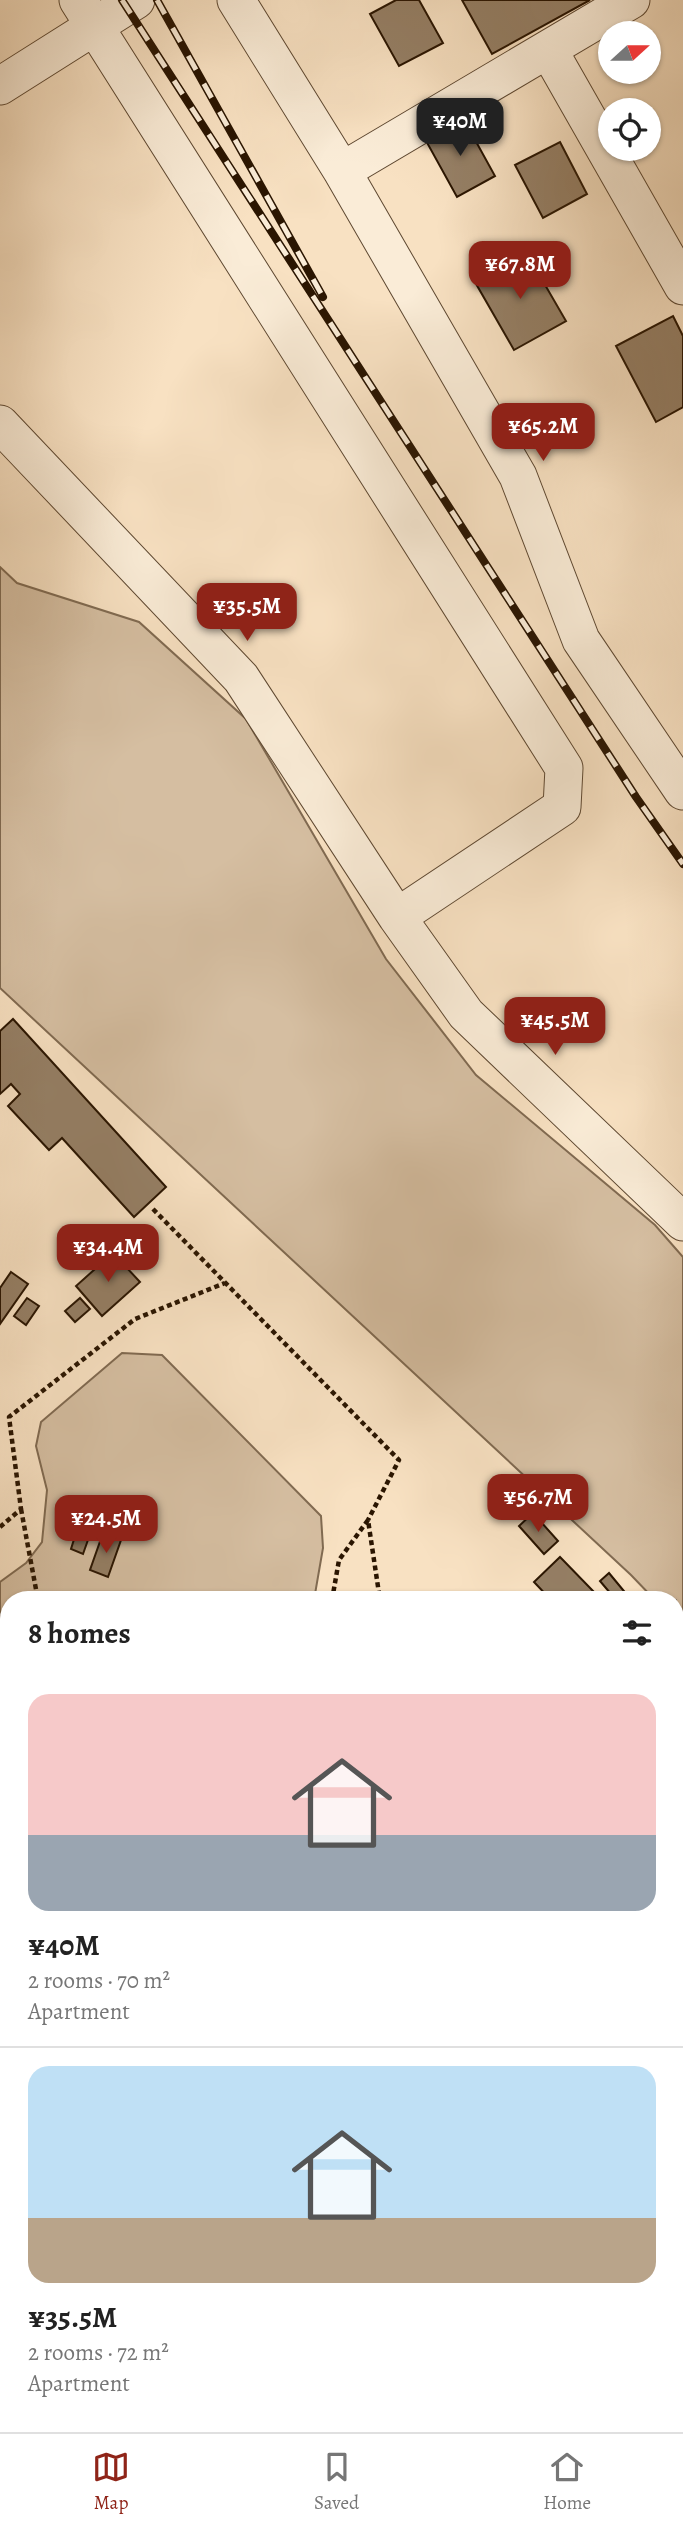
<!DOCTYPE html>
<html lang="en">
<head>
<meta charset="utf-8">
<style>
  :root { --surface:#fff; --page:#f2f2f2; --text:#222; --muted:#767676; --line:#e0e0e0; --accent:#8f2418 }
  body { margin:0; font-family:Alegreya,serif; background:var(--page); color:var(--text); height:100vh; display:flex; flex-direction:column; font-size:26px; white-space:nowrap }
  * { box-sizing:border-box; margin:0 }
  p { font-size:23px; color:var(--muted) }
  .icon { flex:none; width:38px; height:38px; fill:none; stroke:currentColor; stroke-width:2; stroke-linecap:round; stroke-linejoin:round }
  .map { position:relative; flex:1; overflow:hidden }
  .sheet { position:absolute; left:0px; top:1591px; width:684px; height:842px; display:flex; flex-direction:column; background:var(--surface); border-radius:28px 28px 0 0; box-shadow:0 2px 5px #0004 }
  .sheet>* { flex:none }
  .needle { width:46px; rotate:69deg }
  .controls { position:absolute; left:598px; top:21px; display:grid; gap:14px }
  .controls a { display:grid; place-items:center; width:63px; height:63px; border-radius:50%; background:var(--surface); box-shadow:0 2px 5px #0004; font-size:35px }
  .price { position:absolute; translate:-50% -60px; padding:0 16px; border-radius:14px; background:var(--accent); color:#fff; font-size:23px; line-height:46px; filter:drop-shadow(0 2px 4px #0008) }
  .price::after { content:''; position:absolute; left:50%; top:42px; width:21px; height:16px; margin-left:-10px; background:inherit; clip-path:polygon(0 0,100% 0,50% 100%) }
  .price.active { background:#222; color:#fff }
  ul { padding:0; list-style:none }
  li { display:grid; align-content:center; gap:14px; height:371px; padding:0 28px }
  li+li { border-top:2px solid var(--line) }
  li span { display:grid; place-items:center; height:217px; border-radius:21px; color:#555 }
  li>.icon { margin-inline-start:auto }
  span .icon { width:126px; height:126px; fill:#fffc; stroke-width:1 }
  li b { font-size:30px }
  h2 { display:flex; justify-content:space-between; align-items:center; height:84px; padding:0 28px; font-size:30px }
  .tab-bar { display:flex; justify-content:space-around; align-items:center; height:98px; border-top:2px solid var(--line); background:var(--surface); font-size:19px; color:var(--muted) }
  .tab-bar a { display:grid; justify-items:center; gap:4px }
  .tab-bar .active { color:var(--accent) }
  .map>svg:first-child { display:block }
  .green { fill:#d5bea1; stroke:#806a51; stroke-width:2 }
  .building { fill:#957f65; stroke:#2a1501; stroke-width:2 }
  .lines { fill:none; stroke-linecap:round; stroke-linejoin:round }
  .minor-casing { stroke:#5e4831; stroke-width:39 }
  .path { stroke:#2a1501; stroke-width:4.5; stroke-dasharray:5 3.5; stroke-linecap:butt }
  .minor { stroke:#faecd7; stroke-width:37 }
  .rail-casing { stroke:#2a1501; stroke-width:8 }
  .rail { stroke:#faecd7; stroke-width:5; stroke-dasharray:16; stroke-linecap:butt }
</style>
</head>
<body>
<div class="map">
<svg width="683" height="2432" viewBox="0 0 683 2432">
  <rect width="100%" height="100%" fill="#f8e1c2"/>
  <filter id="stains"><feTurbulence type="fractalNoise" baseFrequency=".00286" numOctaves="4"/><feColorMatrix values="0 0 0 0 .2 0 0 0 0 .09 0 0 0 0 .02 0 0 0 .5 -.17"/></filter>
  <radialGradient id="worn" r=".72"><stop offset=".6" stop-color="#630" stop-opacity="0"/><stop offset="1" stop-color="#630" stop-opacity=".3"/></radialGradient>
  <path class="green" d="M0 567 17 583 139 622 246 719 386 959 476 1075 655 1225 683 1257V2432H558L552 2424H676V1693L680 1677 676 1653V1600L654 1599 631 1575 0 988Z
    M122 1353 162 1355 321 1516 323 1548 315 1594 316 1599 9 1600V2424H383L373 2432H0V1582L26 1563 42 1542 47 1490 36 1446 41 1422Z
    M400 2424H543L550 2432H390Z"/>
  <path class="building" d="M396 0H419L443 43 399 66 370 14Z
    M462 0H590L492 54Z
    M463 118 495 176 457 197 425 139Z
    M560 142 587 194 543 218 515 165Z
    M526 252 566 321 514 350 475 282Z
    M673 316 683 336V407L656 422 616 346Z
    M13 1019 166 1187 134 1217 62 1138 49 1150 8 1106 20 1094 11 1084 0 1094V1031Z
    M143 1235 155 1249 134 1268 122 1254Z
    M113 1253 140 1282 102 1316 76 1286Z
    M11 1272 28 1284 0 1324V1288Z
    M27 1298 39 1306 26 1325 14 1316Z
    M80 1298 90 1309 75 1322 65 1311Z
    M533 1513 558 1541 544 1554 519 1526Z
    M76 1533 89 1537 83 1554 71 1549Z
    M103 1533 121 1540 108 1577 90 1570Z
    M560 1557 595 1593 588 1600H551L534 1582Z
    M609 1573 628 1596 624 1600H616L600 1581Z
    M495 2424H541L547 2432H493L490 2428Z"/>
  <g class="lines">
    <g class="minor-casing">
      <path id="minor" d="M78 0 564 768 562 807 397 917
        M236 0 342 171 518 476 581 640 683 791
        M548 49 683 286
        M0 86 136 0
        M342 171 631 0
        M0 424 241 678 397 917 466 1014 683 1222
        M676 2107 683 2109"/>
    </g>
    <path class="path" d="M153 1209 399 1460 368 1520
      M21 1509 38 1600
      M0 1527 21 1509 9 1417 135 1319 225 1283
      M332 1600 339 1560 368 1520 380 1600
      M0 1846 9 1845
      M0 2061 9 2070
      M0 2253 9 2226
      M0 2377 9 2386
      M48 2424 56 2432"/>
    <use href="#minor" class="minor"/>
    <g class="rail-casing">
      <path id="rail" d="M122 0 636 797 683 864
        M157 0 323 297"/>
    </g>
    <use href="#rail" class="rail"/>
  </g>
  <rect width="100%" height="100%" filter="url(#stains)"/>
  <rect width="100%" height="100%" fill="url(#worn)"/>
</svg>
<div class="controls">
<a><svg class="needle" viewBox="-14 -14 28 28"><path d="M0-13l5 13h-10z" fill="#e53935"/><path d="M0 13l5-13h-10z" fill="#767676"/></svg></a>
<a><svg class="icon" aria-label="locate" viewBox="0 0 24 24"><circle cx="12" cy="12" r="6"/><path d="M12 2v4M12 18v4M2 12h4M18 12h4"/></svg></a>
</div>
<b class="price active" style="left:460px;top:158px">¥40M</b>
<b class="price" style="left:520px;top:301px">¥67.8M</b>
<b class="price" style="left:543px;top:463px">¥65.2M</b>
<b class="price" style="left:247px;top:643px">¥35.5M</b>
<b class="price" style="left:555px;top:1057px">¥45.5M</b>
<b class="price" style="left:108px;top:1284px">¥34.4M</b>
<b class="price" style="left:538px;top:1534px">¥56.7M</b>
<b class="price" style="left:106px;top:1555px">¥24.5M</b>
<section class="sheet">
<h2>8 homes<svg class="icon" aria-label="filters" viewBox="0 0 24 24"><path d="M4 7h16M4 17h16"/><circle cx="9" cy="7" r="2"/><circle cx="15" cy="17" r="2"/></svg></h2>
<ul>
<li><span style="background:linear-gradient(#f6c9c9 65%,#9aa5b1 0)"><svg class="icon" aria-label="home" viewBox="0 0 24 24"><path d="M3 11l9-7 9 7M6 9v11h12V9"/></svg></span><div><b>¥40M</b><p>2 rooms · 70 m²</p><p>Apartment</p></div></li>
<li><span style="background:linear-gradient(#bfe0f5 70%,#b9a48a 0)"><svg class="icon" aria-label="home" viewBox="0 0 24 24"><path d="M3 11l9-7 9 7M6 9v11h12V9"/></svg></span><div><b>¥35.5M</b><p>2 rooms · 72 m²</p><p>Apartment</p></div></li>
</ul>
</section>
</div>
<nav class="tab-bar">
<a class="active"><svg class="icon" aria-label="map" viewBox="0 0 24 24"><path d="M3 6l6-2 6 2 6-2v14l-6 2-6-2-6 2zM9 4v14M15 6v14"/></svg>Map</a>
<a><svg class="icon" aria-label="saved" viewBox="0 0 24 24"><path d="M7 4h10v16l-5-4-5 4z"/></svg>Saved</a>
<a><svg class="icon" aria-label="home" viewBox="0 0 24 24"><path d="M3 11l9-7 9 7M6 9v11h12V9"/></svg>Home</a>
</nav>
</body>
</html>
